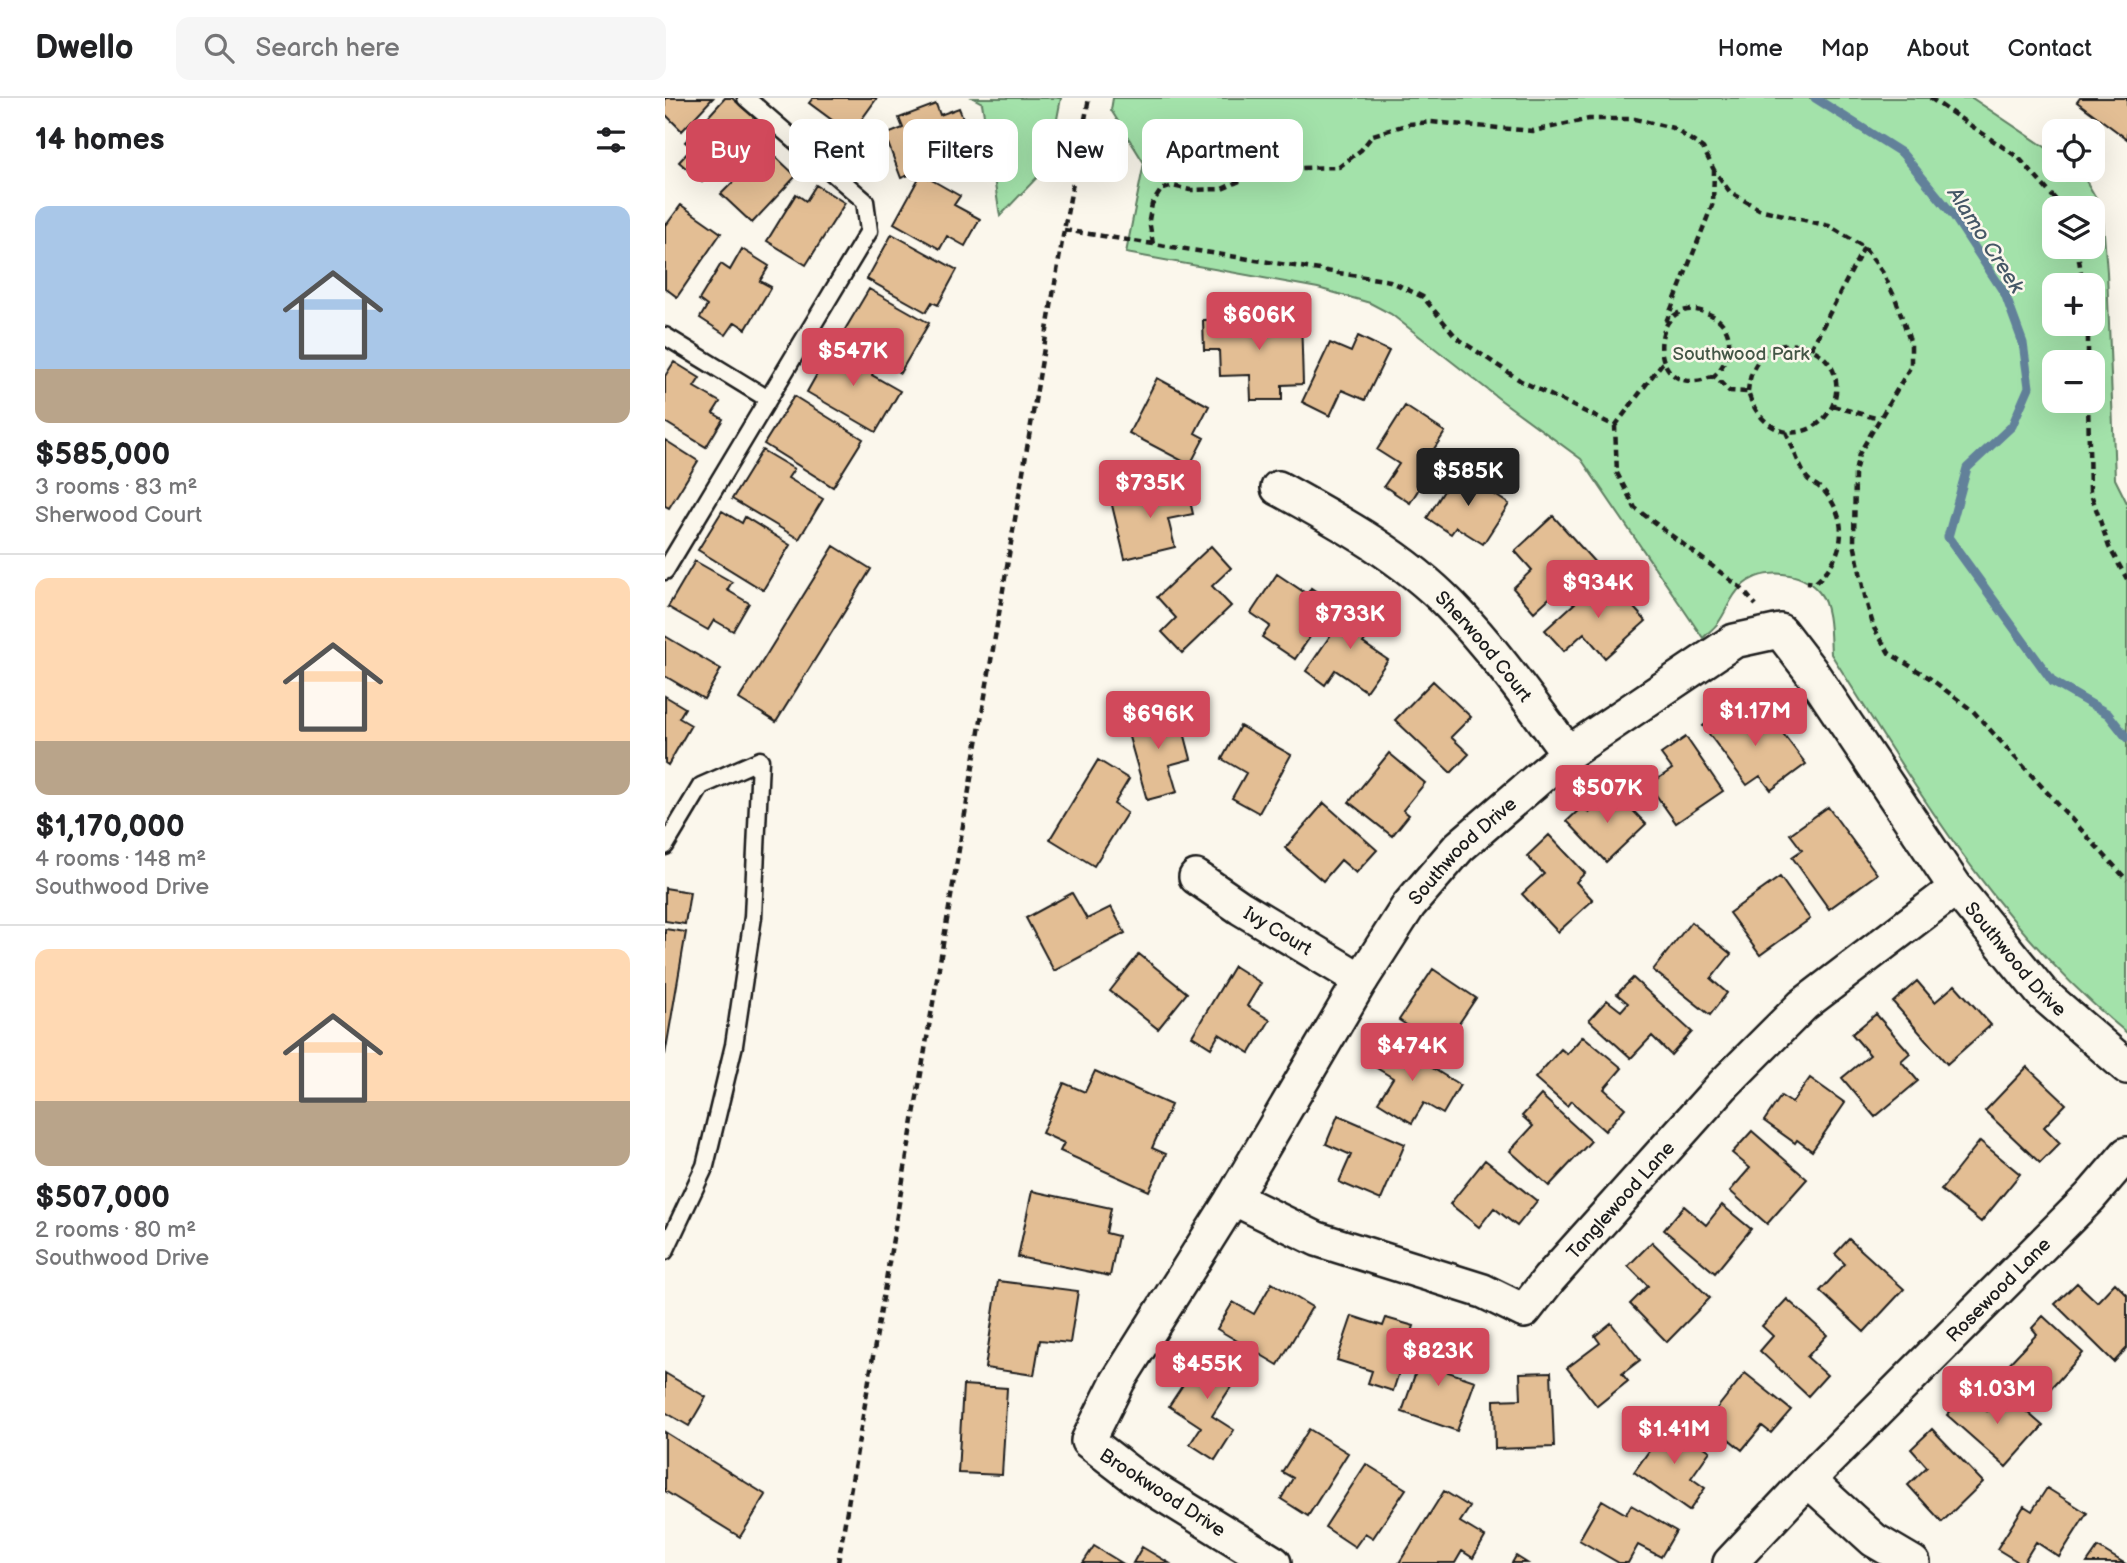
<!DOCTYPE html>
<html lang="en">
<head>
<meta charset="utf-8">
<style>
  :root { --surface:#fff; --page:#f6f6f6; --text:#202124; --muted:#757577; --line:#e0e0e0; --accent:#d1495b }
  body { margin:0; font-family:"Balsamiq Sans",sans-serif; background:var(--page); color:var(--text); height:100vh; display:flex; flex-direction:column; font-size:26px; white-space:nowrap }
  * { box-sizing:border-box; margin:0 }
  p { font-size:23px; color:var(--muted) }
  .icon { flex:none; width:38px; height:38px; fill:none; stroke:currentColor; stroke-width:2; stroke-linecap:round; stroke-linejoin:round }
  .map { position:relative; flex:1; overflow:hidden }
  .sheet { display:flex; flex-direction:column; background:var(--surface); width:665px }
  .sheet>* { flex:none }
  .guide { position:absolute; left:21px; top:21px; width:665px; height:63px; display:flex; gap:14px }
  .controls { position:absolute; left:1377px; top:21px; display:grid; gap:14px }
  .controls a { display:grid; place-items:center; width:63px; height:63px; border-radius:14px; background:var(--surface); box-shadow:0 7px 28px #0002; font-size:35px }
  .price { position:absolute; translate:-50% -60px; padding:0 16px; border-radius:7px; background:var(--accent); color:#fff; font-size:23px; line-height:46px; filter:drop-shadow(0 2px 4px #0008) }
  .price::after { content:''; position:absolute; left:50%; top:42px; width:21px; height:16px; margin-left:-10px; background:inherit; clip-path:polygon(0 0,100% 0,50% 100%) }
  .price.active { background:#222; color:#fff }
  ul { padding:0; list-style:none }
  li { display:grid; align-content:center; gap:14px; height:371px; padding:0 35px }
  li+li { border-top:2px solid var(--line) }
  li span { display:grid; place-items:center; height:217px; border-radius:14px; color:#555 }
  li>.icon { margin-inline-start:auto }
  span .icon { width:126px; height:126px; fill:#fffc; stroke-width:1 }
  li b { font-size:30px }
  h2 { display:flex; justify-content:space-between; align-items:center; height:84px; padding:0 35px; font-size:30px }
  .pill { padding:0 24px; border-radius:14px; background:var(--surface); box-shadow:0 7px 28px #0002; font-size:24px; line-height:63px }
  .pill.active { background:var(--accent); color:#fff }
  header { display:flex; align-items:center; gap:42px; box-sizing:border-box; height:98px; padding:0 35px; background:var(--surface); border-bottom:2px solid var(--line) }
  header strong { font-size:33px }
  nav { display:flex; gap:38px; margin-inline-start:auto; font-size:24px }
  .search { width:490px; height:63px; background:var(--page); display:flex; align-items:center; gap:18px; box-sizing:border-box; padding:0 24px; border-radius:14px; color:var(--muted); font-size:26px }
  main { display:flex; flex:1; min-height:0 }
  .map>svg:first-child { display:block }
  .green { fill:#a3e2aa; stroke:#607f63; stroke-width:2; fill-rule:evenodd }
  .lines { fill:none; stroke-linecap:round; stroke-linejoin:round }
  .stream { stroke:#62819a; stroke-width:9 }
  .building { fill:#e3be94; stroke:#1c1c1c; stroke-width:2 }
  .lane-casing { stroke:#1c1c1c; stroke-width:21 }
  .street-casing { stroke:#1c1c1c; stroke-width:38 }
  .path { stroke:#1c1c1c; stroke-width:4.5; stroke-dasharray:7 5; stroke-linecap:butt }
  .lane { stroke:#fbf7ec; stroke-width:16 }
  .street { stroke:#fbf7ec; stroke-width:33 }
  .labels { text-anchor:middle; stroke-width:5; stroke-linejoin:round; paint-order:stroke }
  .park-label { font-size:19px; fill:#445747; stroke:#fbf7ec }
  .street-label { font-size:19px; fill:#1c1c1c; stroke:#fbf7ec }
  .water-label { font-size:21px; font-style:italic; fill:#455766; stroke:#fbf7ec }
</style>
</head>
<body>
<header>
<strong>Dwello</strong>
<div class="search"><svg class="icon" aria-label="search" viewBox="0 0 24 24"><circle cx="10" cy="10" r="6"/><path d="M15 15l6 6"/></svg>Search here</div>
<nav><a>Home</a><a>Map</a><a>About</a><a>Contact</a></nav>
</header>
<main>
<section class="sheet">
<h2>14 homes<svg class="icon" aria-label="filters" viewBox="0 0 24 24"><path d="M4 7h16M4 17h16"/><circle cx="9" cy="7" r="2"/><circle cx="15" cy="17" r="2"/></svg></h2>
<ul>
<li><span style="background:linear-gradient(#a9c7e8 75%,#b9a48a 0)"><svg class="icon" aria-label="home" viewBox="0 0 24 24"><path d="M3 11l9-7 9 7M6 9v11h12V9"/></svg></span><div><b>$585,000</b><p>3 rooms · 83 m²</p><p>Sherwood Court</p></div></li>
<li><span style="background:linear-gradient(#ffd9b3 75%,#b9a48a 0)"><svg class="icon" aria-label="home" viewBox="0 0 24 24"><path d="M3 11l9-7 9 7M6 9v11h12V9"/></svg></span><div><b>$1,170,000</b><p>4 rooms · 148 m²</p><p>Southwood Drive</p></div></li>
<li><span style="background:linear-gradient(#ffd9b3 70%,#b9a48a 0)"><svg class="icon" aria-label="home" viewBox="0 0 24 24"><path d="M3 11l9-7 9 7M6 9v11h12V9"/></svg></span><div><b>$507,000</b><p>2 rooms · 80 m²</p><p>Southwood Drive</p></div></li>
</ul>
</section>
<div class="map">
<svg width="1462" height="1465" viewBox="0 0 1462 1465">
  <rect width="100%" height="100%" fill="#fbf7ec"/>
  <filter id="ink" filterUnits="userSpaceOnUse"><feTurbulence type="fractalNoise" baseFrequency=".0143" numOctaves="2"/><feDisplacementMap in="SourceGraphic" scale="14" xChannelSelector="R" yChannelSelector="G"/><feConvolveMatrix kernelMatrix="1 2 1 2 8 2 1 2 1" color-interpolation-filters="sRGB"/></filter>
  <g filter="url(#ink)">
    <path class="green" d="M308 0H396L383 68 335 118 317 5Z
      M448 0H1307L1389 55 1390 72H1412L1417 76 1437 110 1442 174 1450 381 1462 405V935C1333 830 1254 694 1166 556 1165 539 1166 508 1154 494 1136 472 1096 469 1076 489 1065 499 1062 513 1053 525 1049 530 1043 535 1038 540L916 361 837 303 726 216 705 205 653 190 461 155 479 65 446 12ZM1390 110H1428V149H1390ZM1428 187V226H1390V187ZM1428 264V303H1390V264Z"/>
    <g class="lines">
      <path class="stream" d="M1150 0 1237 55 1289 118 1340 196 1358 245 1364 289 1347 328 1302 370 1283 439 1388 584 1443 616 1462 640"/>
    </g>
    <path class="building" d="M0 0H48L17 33 0 16Z
      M60 0H67L92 22 37 84 14 64 27 50 20 44Z
      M148 0H212L186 36 144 5Z
      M1415 0H1462V41L1412 4Z
      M271 6 275 17 294 10 311 52 236 80 220 37 238 30 234 20Z
      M91 40 131 78 87 125 56 96 74 78 65 69Z
      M256 76 295 98 289 107 315 121 300 148 282 138 275 151 229 125Z
      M151 87 180 105 141 167 102 143 131 96 141 103Z
      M16 107 56 135 12 199 0 190V125L2 126Z
      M227 136 292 172 273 207 267 204 261 214 202 181Z
      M77 151 104 168 95 183 106 189 81 231 70 224 61 237 35 220 42 208 34 202 56 166 65 172Z
      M204 191 264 225 235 275 175 240Z
      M636 219 638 286 617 287V302H586L585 277 555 278 554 252H539L538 222Z
      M693 238 724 253 700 302 677 292 665 318 637 304 665 245 686 254Z
      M170 244 212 268 207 277 235 293 211 334 142 294Z
      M9 264 35 280 29 289 55 304 48 315 58 321 41 349 0 324V278Z
      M492 280 544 308 530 335 539 340 525 367 464 335Z
      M129 298 198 341 168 389 99 346Z
      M740 308 780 334 765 357 772 362 745 405 719 388 734 366 712 352Z
      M0 342 33 363 4 410 0 408Z
      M97 352 129 371 123 380 158 401 134 441 67 401Z
      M792 372 844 406 818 446 791 429 786 436 762 420Z
      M521 386 528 416 503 421 510 449 460 461 446 403Z
      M57 413 77 425 80 419 125 447 98 492 33 452Z
      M888 418 933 468 910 489 903 483 869 514 848 490 867 472 850 453Z
      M169 448 206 471 111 624 74 601Z
      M546 448 566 470 547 488 566 508 517 555 497 534 511 520 492 499Z
      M30 463 67 484 62 492 84 505 68 533 49 522 43 532 3 509Z
      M612 476 642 496 646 490 668 505 630 561 597 539 605 528 586 515Z
      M940 478 981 523 940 560 919 535 899 553 880 532Z
      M689 503 715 521 698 545 723 562 701 593 670 572 660 587 641 573Z
      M0 538 56 571 39 601 0 578Z
      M768 583 806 619 786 639 804 656 786 675 730 622Z
      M0 598 20 610 14 620 26 627 3 667 0 665Z
      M1063 609 1078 630 1101 613 1141 666 1106 692 1095 678 1082 687 1038 628Z
      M513 611 526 661 504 667 512 694 482 702 460 625Z
      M575 628 626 657 594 715 567 700 581 675 557 661Z
      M1021 639 1058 693 1011 725 984 687 1007 671 996 656Z
      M724 655 760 685 738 712 744 717 727 738 684 704Z
      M433 662 464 681 449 706 462 715 429 768 385 741Z
      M948 692 981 726 941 764 902 723 918 708 924 715Z
      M659 705 712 752 691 775 676 762 658 783 620 750Z
      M1163 709 1212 776 1164 811 1127 759 1137 752 1125 736Z
      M884 737 920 775 911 784 928 802 893 834 857 796 879 776 862 758Z
      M1115 779 1145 821 1095 857 1064 815Z
      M0 790 25 794 20 826 0 823Z
      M407 795 422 821 446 809 460 835 389 873 361 820Z
      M1026 824 1066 856 1046 881 1062 895 1045 917 988 872Z
      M0 831 21 834 0 957Z
      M474 856 522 895 493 931 445 893Z
      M569 868 596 885 582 908 605 922 585 955 554 936 546 950 527 938Z
      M768 871 811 900 777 951 734 922Z
      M968 880 1027 934 1006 957 987 938 966 960 924 922 942 902 956 913 963 905 952 896Z
      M1252 883 1270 904 1290 887 1326 927 1282 966 1228 904Z
      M1211 916 1245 955 1236 963 1253 983 1210 1019 1177 980 1205 957 1187 936Z
      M918 938 957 970 939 991 960 1010 940 1033 906 1003 902 1008 870 980 896 951 902 956Z
      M720 941 795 987 778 1016 759 1005 747 1025 713 1004 728 980 705 966Z
      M1362 969 1401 1006 1379 1029 1395 1045 1375 1065 1320 1013Z
      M430 973 506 1007 487 1050 501 1056 484 1093 395 1053 399 1045 377 1035 399 985 420 994Z
      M1145 980 1180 1005 1147 1053 1132 1042 1130 1045 1099 1023 1116 998 1127 1005Z
      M876 997 926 1043 884 1088 845 1053 868 1028 857 1018Z
      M673 1017 740 1046 716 1102 674 1084 686 1057 661 1046Z
      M1087 1033 1142 1081 1102 1126 1065 1093 1085 1070 1067 1055Z
      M1315 1043 1355 1076 1316 1124 1276 1092Z
      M820 1062 872 1103 852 1128 829 1110 814 1129 785 1106Z
      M367 1093 446 1110 441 1135 453 1138 445 1178 353 1159Z
      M1057 1107 1086 1131 1050 1175 999 1132 1019 1108 1041 1127Z
      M1184 1141 1239 1191 1199 1234 1155 1193 1180 1166 1170 1156Z
      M987 1144 1045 1200 1002 1244 965 1206 983 1188 963 1168Z
      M333 1183 413 1193 405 1245 375 1242 369 1277 320 1270Z
      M607 1185 647 1209 613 1267 552 1231 568 1204 589 1216Z
      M1412 1185 1432 1204 1450 1185 1462 1197V1250L1449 1264 1390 1206Z
      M1122 1201 1162 1237 1142 1259 1162 1277 1143 1298 1095 1253 1108 1238 1097 1228Z
      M687 1218 718 1228 721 1220 749 1228 728 1293 703 1285 707 1273 672 1262Z
      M1378 1218 1418 1255 1374 1304 1339 1271 1372 1236 1367 1230Z
      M946 1225 975 1262 957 1276 963 1283 932 1308 902 1270 935 1245 930 1238Z
      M763 1239 792 1249 783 1274 810 1283 792 1333 737 1314Z
      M542 1250 577 1272 547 1318 569 1332 550 1362 525 1346 536 1329 504 1308Z
      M886 1274 889 1349 830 1351 829 1302 856 1301 855 1275Z
      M0 1275 41 1299 24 1328 0 1314Z
      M1080 1275 1126 1312 1106 1335 1097 1328 1077 1352 1042 1323Z
      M298 1287 342 1290 337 1377 293 1375Z
      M1339 1294 1378 1328 1341 1369 1282 1317 1302 1295 1322 1313Z
      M1004 1325 1045 1353 1026 1380 1040 1390 1024 1413 969 1374Z
      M644 1331 683 1355 643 1418 616 1401 628 1380 617 1374Z
      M1267 1331 1318 1384 1277 1424 1243 1387 1262 1369 1246 1351Z
      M0 1334 101 1397 75 1439 0 1393Z
      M701 1366 741 1391 708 1440 700 1435 690 1449 660 1429Z
      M1382 1390 1422 1415 1394 1459 1371 1444 1358 1465H1355L1332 1451 1359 1408 1367 1413Z
      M779 1393 805 1409 795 1424 820 1439 808 1460 797 1453 790 1465H734Z
      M937 1402 961 1416 966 1407 1011 1433 996 1459 973 1447 963 1465H954L914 1442Z
      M429 1448 457 1465H418Z
      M477 1449 504 1465H468Z
      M1433 1449 1459 1465H1422Z
      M851 1458 862 1465H847Z"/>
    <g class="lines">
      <g class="lane-casing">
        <path id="lane" d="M0 238 103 301
          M0 473 204 133 200 103 81 0
          M0 748 36 688 95 662 88 819 69 947 40 1068 0 1153"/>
      </g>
      <g class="street-casing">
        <g id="street">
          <path id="s1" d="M613 390C673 423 738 458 786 508 829 552 866 605 903 655"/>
          <path id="s2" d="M531 779 576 810 696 882"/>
          <path id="s3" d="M568 1100 652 1141 818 1193 859 1213 884 1181 1058 987 1138 907 1291 790"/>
          <path d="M1143 1382 1209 1442 1248 1465"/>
          <path id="s4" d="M609 1465 471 1380 423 1343 453 1283 568 1100 696 882 744 807 794 749 903 655 1069 543 1115 533 1145 572 1291 790 1377 895 1462 969"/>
          <path id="s5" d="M1065 1465 1143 1382 1425 1099 1462 1056"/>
        </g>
      </g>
      <path class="path" d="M1265 0 1354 60 1398 110
        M399 132 725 183 758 199 792 240 856 283 950 328 952 375 970 410 1075 489 1091 507
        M488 146 484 122 487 106 496 92 508 88 525 92 557 91 601 71 674 69 696 52 708 37 744 26 766 24 868 33 924 21H970L1008 30 1038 50 1049 72 1065 94 1094 111 1164 128 1199 149 1218 175 1231 202 1246 246V268L1194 356 1190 375 1189 445 1201 503 1209 530 1224 555 1263 579 1308 613 1462 782
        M1412 149 1418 187
        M1001 224 1048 105 1049 73
        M1423 226V264
        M1146 251 1199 149
        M1049 278C977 309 982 188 1044 216 1072 228 1068 260 1049 278L1064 293 1083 294C1091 323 1118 345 1148 329 1159 323 1167 312 1170 300 1184 242 1088 219 1083 294
        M1423 303 1425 393 1444 449 1462 481
        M1168 308 1214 321
        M950 328 998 264
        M1121 334C1128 348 1133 367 1142 380 1146 385 1154 388 1159 393 1186 424 1179 460 1150 485L1142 484
        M173 1465 399 132 424 0"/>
      <use href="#lane" class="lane"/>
      <use href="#street" class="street"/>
    </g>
  </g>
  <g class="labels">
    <g class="park-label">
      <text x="1076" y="262">Southwood Park</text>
    </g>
    <g class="street-label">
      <text dy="7" stroke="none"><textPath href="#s1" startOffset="262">Sherwood Court</textPath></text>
      <text dy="7" stroke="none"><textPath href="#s4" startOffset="924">Southwood Drive</textPath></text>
      <text dy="7" stroke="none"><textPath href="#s2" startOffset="98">Ivy Court</textPath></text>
      <text dy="7" stroke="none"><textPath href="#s4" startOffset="1720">Southwood Drive</textPath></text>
      <text dy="7" stroke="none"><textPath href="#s3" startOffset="460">Tanglewood Lane</textPath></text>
      <text dy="7" stroke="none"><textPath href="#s5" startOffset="383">Rosewood Lane</textPath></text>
      <text transform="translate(498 1394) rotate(33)" y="7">Brookwood Drive</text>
    </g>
    <g class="water-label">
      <text transform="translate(1321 142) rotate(57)" y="7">Alamo Creek</text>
    </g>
  </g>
</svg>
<div class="controls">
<a><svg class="icon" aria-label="locate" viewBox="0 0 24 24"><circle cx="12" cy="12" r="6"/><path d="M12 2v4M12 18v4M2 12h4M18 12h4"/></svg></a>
<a><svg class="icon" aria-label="layers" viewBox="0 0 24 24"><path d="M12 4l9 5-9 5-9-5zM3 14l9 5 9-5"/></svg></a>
<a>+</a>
<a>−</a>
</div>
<b class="price" style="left:594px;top:254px">$606K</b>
<b class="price" style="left:188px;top:290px">$547K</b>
<b class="price active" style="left:803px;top:410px">$585K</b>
<b class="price" style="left:485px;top:422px">$735K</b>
<b class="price" style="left:933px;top:522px">$934K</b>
<b class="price" style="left:685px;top:553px">$733K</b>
<b class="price" style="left:1090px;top:650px">$1.17M</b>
<b class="price" style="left:493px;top:653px">$696K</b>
<b class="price" style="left:942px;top:727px">$507K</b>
<b class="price" style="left:747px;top:985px">$474K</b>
<b class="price" style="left:773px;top:1290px">$823K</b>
<b class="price" style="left:542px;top:1303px">$455K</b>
<b class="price" style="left:1332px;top:1328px">$1.03M</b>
<b class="price" style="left:1009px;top:1368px">$1.41M</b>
<div class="guide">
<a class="pill active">Buy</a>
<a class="pill">Rent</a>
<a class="pill">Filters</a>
<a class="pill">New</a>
<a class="pill">Apartment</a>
</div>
</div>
</main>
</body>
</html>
